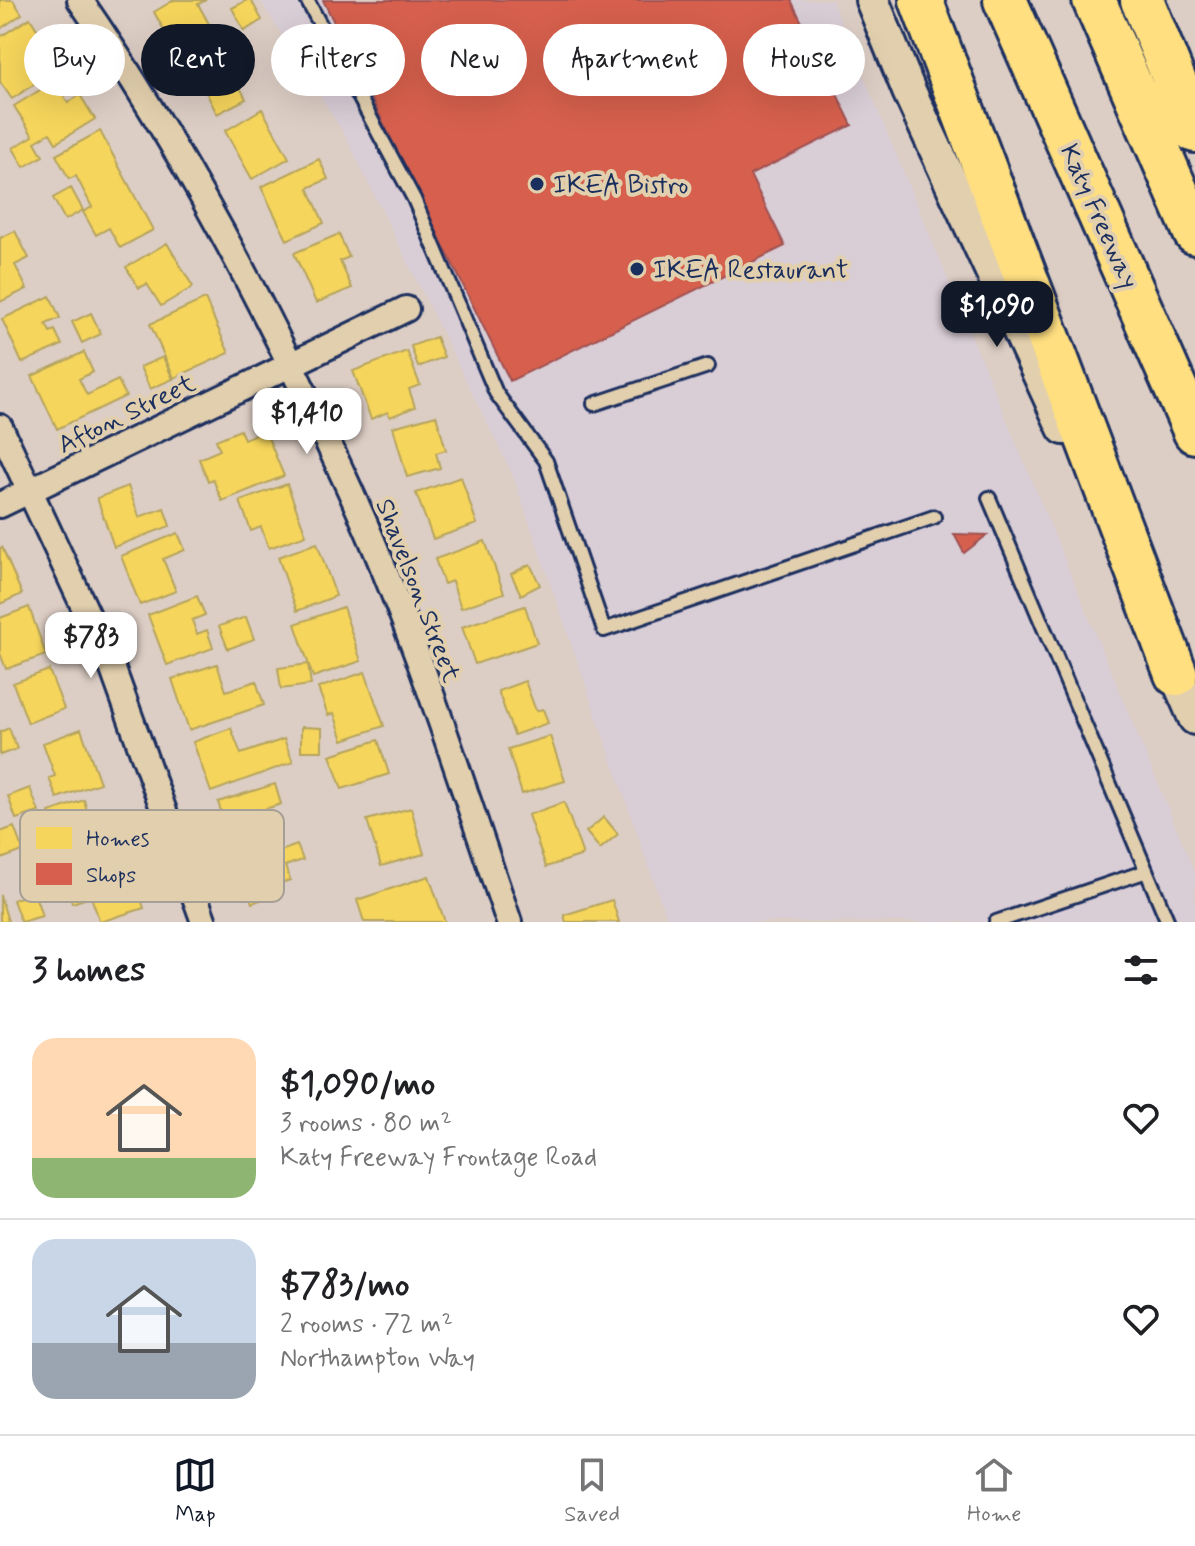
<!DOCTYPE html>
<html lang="en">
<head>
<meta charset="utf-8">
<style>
  :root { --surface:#fff; --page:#f6f6f6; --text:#202124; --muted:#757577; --line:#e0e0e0; --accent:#111827 }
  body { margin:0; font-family:Mynerve,sans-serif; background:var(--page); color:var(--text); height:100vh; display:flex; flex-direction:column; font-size:30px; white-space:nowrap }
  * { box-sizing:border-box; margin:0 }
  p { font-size:26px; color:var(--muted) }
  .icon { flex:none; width:44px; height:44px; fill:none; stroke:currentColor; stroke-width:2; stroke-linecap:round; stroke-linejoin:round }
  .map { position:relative; height:922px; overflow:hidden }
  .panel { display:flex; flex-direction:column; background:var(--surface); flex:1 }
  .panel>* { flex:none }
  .banner { position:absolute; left:24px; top:24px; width:1148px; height:72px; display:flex; gap:16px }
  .price { position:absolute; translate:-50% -68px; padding:0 18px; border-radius:16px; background:#fff; color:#222; font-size:26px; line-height:52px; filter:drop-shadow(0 2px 4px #0008) }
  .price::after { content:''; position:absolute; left:50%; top:48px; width:24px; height:18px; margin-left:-12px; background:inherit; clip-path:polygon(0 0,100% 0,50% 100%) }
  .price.selected { background:var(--accent); color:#fff }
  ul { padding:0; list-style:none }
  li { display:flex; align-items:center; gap:24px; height:200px; padding:0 32px }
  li+li { border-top:2px solid var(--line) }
  li span { display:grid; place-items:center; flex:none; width:224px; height:160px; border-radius:24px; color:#555 }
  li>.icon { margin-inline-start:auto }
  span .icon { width:96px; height:96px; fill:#fffc; stroke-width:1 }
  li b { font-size:34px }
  h2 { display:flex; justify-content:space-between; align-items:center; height:96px; padding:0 32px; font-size:34px }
  .pill { padding:0 28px; border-radius:36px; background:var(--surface); box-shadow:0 8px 32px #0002; font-size:28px; line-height:72px }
  .pill.selected { background:var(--accent); color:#fff }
  .tabs { display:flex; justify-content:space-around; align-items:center; height:112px; border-top:2px solid var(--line); background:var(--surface); font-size:22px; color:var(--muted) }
  .tabs a { display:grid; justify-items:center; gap:4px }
  .tabs .selected { color:var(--accent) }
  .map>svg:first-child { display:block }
  .built { fill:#d9cdd6 }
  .homes { fill:#f6d55c; stroke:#b4a35d; stroke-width:2 }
  .shops { fill:#d6604d; stroke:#9e5152; stroke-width:2 }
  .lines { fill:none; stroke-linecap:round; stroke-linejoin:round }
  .lane-casing { stroke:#1b2f5e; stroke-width:18 }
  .street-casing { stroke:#1b2f5e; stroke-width:30 }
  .secondary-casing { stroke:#1b2f5e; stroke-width:38 }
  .highway-casing { stroke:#1b2f5e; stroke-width:48 }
  .lane { stroke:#e2cfad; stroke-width:12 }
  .street { stroke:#e2cfad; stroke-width:24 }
  .secondary { stroke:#e2cfad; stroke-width:32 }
  .highway { stroke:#ffdf80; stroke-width:42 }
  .poi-dot { fill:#1b2f5e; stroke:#e2cfad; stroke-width:3 }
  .labels { text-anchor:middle; stroke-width:8; stroke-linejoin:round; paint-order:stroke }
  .poi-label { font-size:26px; fill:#1b2f5e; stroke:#e2cfad; text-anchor:start }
  .street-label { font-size:26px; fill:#1b2f5e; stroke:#e2cfad }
  .key { fill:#e2cfad; stroke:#a69f95; stroke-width:2 }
  .key-label { font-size:22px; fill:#1b2f5e }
</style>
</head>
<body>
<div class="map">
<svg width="1195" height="922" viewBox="0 0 1195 922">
  <rect width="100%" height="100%" fill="#ddcec5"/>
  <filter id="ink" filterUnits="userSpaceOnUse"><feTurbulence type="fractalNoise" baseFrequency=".0125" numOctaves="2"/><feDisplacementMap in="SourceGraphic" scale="16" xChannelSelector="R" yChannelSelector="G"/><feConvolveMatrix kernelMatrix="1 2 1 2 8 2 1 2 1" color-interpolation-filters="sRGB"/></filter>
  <g filter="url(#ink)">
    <path class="built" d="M260 0H832L1195 873V922H668L513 476 344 134Z"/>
    <path class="homes" d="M0 0H13L22 14 0 29Z
      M174 0H206L198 4 219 42 182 63 154 12Z
      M247 0H251L262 20 244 31 232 8Z
      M30 18 49 48 29 61 42 79 12 99 0 82V37Z
      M222 52 246 99 217 114 193 67Z
      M55 81 68 103 80 95 95 119 56 143 50 133 35 142 43 156 24 167 13 148 33 136 14 106Z
      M262 109 289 158 252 179 225 131Z
      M100 131 153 230 120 248 109 228 96 235 83 212 92 207 76 176 69 179 56 155Z
      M319 159 328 179 308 188 324 223 287 240 261 187Z
      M71 188 83 210 65 220 53 198Z
      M15 231 29 258 15 265 27 289 0 302V238Z
      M339 234 349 257 340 261 352 288 316 303 294 253Z
      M167 243 193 287 161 306 147 284 139 288 126 267Z
      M50 296 60 318 46 324 50 332 55 330 62 345 22 363 2 319Z
      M205 299 229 353 174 378 150 324Z
      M91 313 101 334 82 343 72 322Z
      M436 337 444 357 418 367 411 346Z
      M407 351 420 385 409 389 415 407 390 417 388 412 371 419 353 371Z
      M84 352 93 372 79 379 87 395 118 380 126 396 57 429 32 376Z
      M163 357 173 379 150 389 140 367Z
      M436 415 446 450 436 453 440 468 407 477 393 427Z
      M240 430 244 439 265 430 284 476 222 501 213 479 208 481 199 459 220 450 216 440Z
      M461 477 477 524 433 539 416 493Z
      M287 484 306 535 269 548 261 527 251 531 240 501Z
      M128 486 139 517 164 508 170 526 114 547 97 498Z
      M178 533 185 550 163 559 176 591 140 605 121 556Z
      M485 541 504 593 461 608 452 581 444 584 435 559Z
      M317 543 336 596 297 611 278 557Z
      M2 547 22 594 0 604V548Z
      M530 564 540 585 521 595 511 574Z
      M197 596 205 615 192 620 197 634 207 630 213 648 167 665 148 615Z
      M525 606 537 643 475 664 462 627Z
      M29 607 46 655 6 669 0 653V618Z
      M343 607 361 661 313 677 295 624Z
      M246 617 254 639 228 649 219 626Z
      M217 664 226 691 256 681 264 705 189 730 172 679Z
      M308 664 311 685 281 689 278 668Z
      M49 670 64 709 28 723 13 683Z
      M365 672 384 726 343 740 334 713 328 715 318 688Z
      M525 681 536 711 543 709 548 723 514 735 498 691Z
      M301 727 322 728V751H301Z
      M9 728 17 749 0 755V732Z
      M231 728 241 754 284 739 293 762 211 792 193 742Z
      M81 729 100 783 57 798 49 778 55 776 43 743Z
      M550 736 565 781 522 794 508 749Z
      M378 740 389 774 342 789 330 755Z
      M275 784 281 804 262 810 271 840 233 851 218 802Z
      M30 788 39 812 16 819 8 796Z
      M84 800 90 821 106 816 111 833 95 839 100 853 59 866 61 874 40 881 29 849 58 839 49 812Z
      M564 802 583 855 546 867 528 815Z
      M411 808 424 854 381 866 367 820Z
      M604 817 618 834 600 849 586 832Z
      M14 827 23 851 1 859 0 832Z
      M297 845 303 860 285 866 290 880 269 887 272 896 252 903 239 866Z
      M127 860 144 908 100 922 91 897 72 903 65 881Z
      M429 876 445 922H364L357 900Z
      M34 892 42 916 21 922 13 900Z
      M0 895 8 921 5 922H0Z
      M612 900 619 922H566L564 915Z"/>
    <path class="shops" d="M323 0H791L852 125 750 175 785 246 510 381Z
      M954 534 987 535 964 553Z"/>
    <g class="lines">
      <g class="lane-casing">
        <path id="lane" d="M307 0 414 199 496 393 546 461 604 630 934 517
          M594 404 708 366
          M989 498 1168 922
          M996 922 1144 872"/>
      </g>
      <g class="street-casing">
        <path id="street" d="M80 0C183 149 267 310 343 475 410 619 458 772 509 922
          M0 427 112 667 204 922
          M0 505 406 309"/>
      </g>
      <g class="secondary-casing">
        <path id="secondary" d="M872 0 909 91 1064 428
          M1168 656 1195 718"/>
      </g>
      <g class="highway-casing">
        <path id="highway" d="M921 0 1176 674
          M1005 0 1195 432
          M1094 0 1195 233
          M1142 0 1195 131"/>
      </g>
      <use href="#lane" class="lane"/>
      <use href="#street" class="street"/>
      <use href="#secondary" class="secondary"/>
      <use href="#highway" class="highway"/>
    </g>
  </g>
  <g class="poi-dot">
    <circle cx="537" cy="184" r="8"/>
    <circle cx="637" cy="269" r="8"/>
  </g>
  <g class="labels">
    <g class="poi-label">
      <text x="553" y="193">IKEA Bistro</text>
      <text x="653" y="278">IKEA Restaurant</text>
    </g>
    <g class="street-label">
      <text transform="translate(1100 216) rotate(66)" y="9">Katy Freeway</text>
      <text transform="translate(126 413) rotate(-26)" y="9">Afton Street</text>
      <text transform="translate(419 590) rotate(69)" y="9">Shavelson Street</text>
    </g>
  </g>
  <rect x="20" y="810" width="264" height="92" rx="12" class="key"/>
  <rect x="36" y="827" width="36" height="22" fill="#f6d55c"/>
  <rect x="36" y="863" width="36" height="22" fill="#d6604d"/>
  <g class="key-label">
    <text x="86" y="846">Homes</text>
    <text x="86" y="882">Shops</text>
  </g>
</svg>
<b class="price selected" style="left:997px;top:349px">$1,090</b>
<b class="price" style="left:307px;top:456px">$1,410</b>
<b class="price" style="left:91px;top:680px">$783</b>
<div class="banner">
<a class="pill">Buy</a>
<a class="pill selected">Rent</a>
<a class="pill">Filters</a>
<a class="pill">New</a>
<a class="pill">Apartment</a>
<a class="pill">House</a>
</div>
</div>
<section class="panel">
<h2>3 homes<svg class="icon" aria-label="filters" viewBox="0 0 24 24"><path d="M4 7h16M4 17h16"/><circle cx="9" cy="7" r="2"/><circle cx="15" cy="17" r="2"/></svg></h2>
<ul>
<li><span style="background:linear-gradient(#ffd9b3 75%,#8fb573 0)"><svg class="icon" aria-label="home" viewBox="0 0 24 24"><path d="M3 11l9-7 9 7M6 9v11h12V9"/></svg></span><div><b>$1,090/mo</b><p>3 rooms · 80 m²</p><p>Katy Freeway Frontage Road</p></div><svg class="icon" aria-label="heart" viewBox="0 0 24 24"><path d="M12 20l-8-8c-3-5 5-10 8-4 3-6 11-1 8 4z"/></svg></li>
<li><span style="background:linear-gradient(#c9d6e8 65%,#9aa5b1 0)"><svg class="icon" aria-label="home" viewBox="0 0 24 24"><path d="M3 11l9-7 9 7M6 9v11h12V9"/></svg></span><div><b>$783/mo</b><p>2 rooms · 72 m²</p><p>Northampton Way</p></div><svg class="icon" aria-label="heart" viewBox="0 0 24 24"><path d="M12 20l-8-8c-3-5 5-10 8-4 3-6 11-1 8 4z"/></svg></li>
</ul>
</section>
<nav class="tabs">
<a class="selected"><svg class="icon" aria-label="map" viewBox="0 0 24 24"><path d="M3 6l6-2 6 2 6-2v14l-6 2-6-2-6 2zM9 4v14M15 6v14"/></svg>Map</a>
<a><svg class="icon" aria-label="saved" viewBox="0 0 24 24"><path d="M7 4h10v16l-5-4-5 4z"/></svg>Saved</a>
<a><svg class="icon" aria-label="home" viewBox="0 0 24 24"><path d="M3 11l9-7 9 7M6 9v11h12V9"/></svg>Home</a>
</nav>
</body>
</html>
